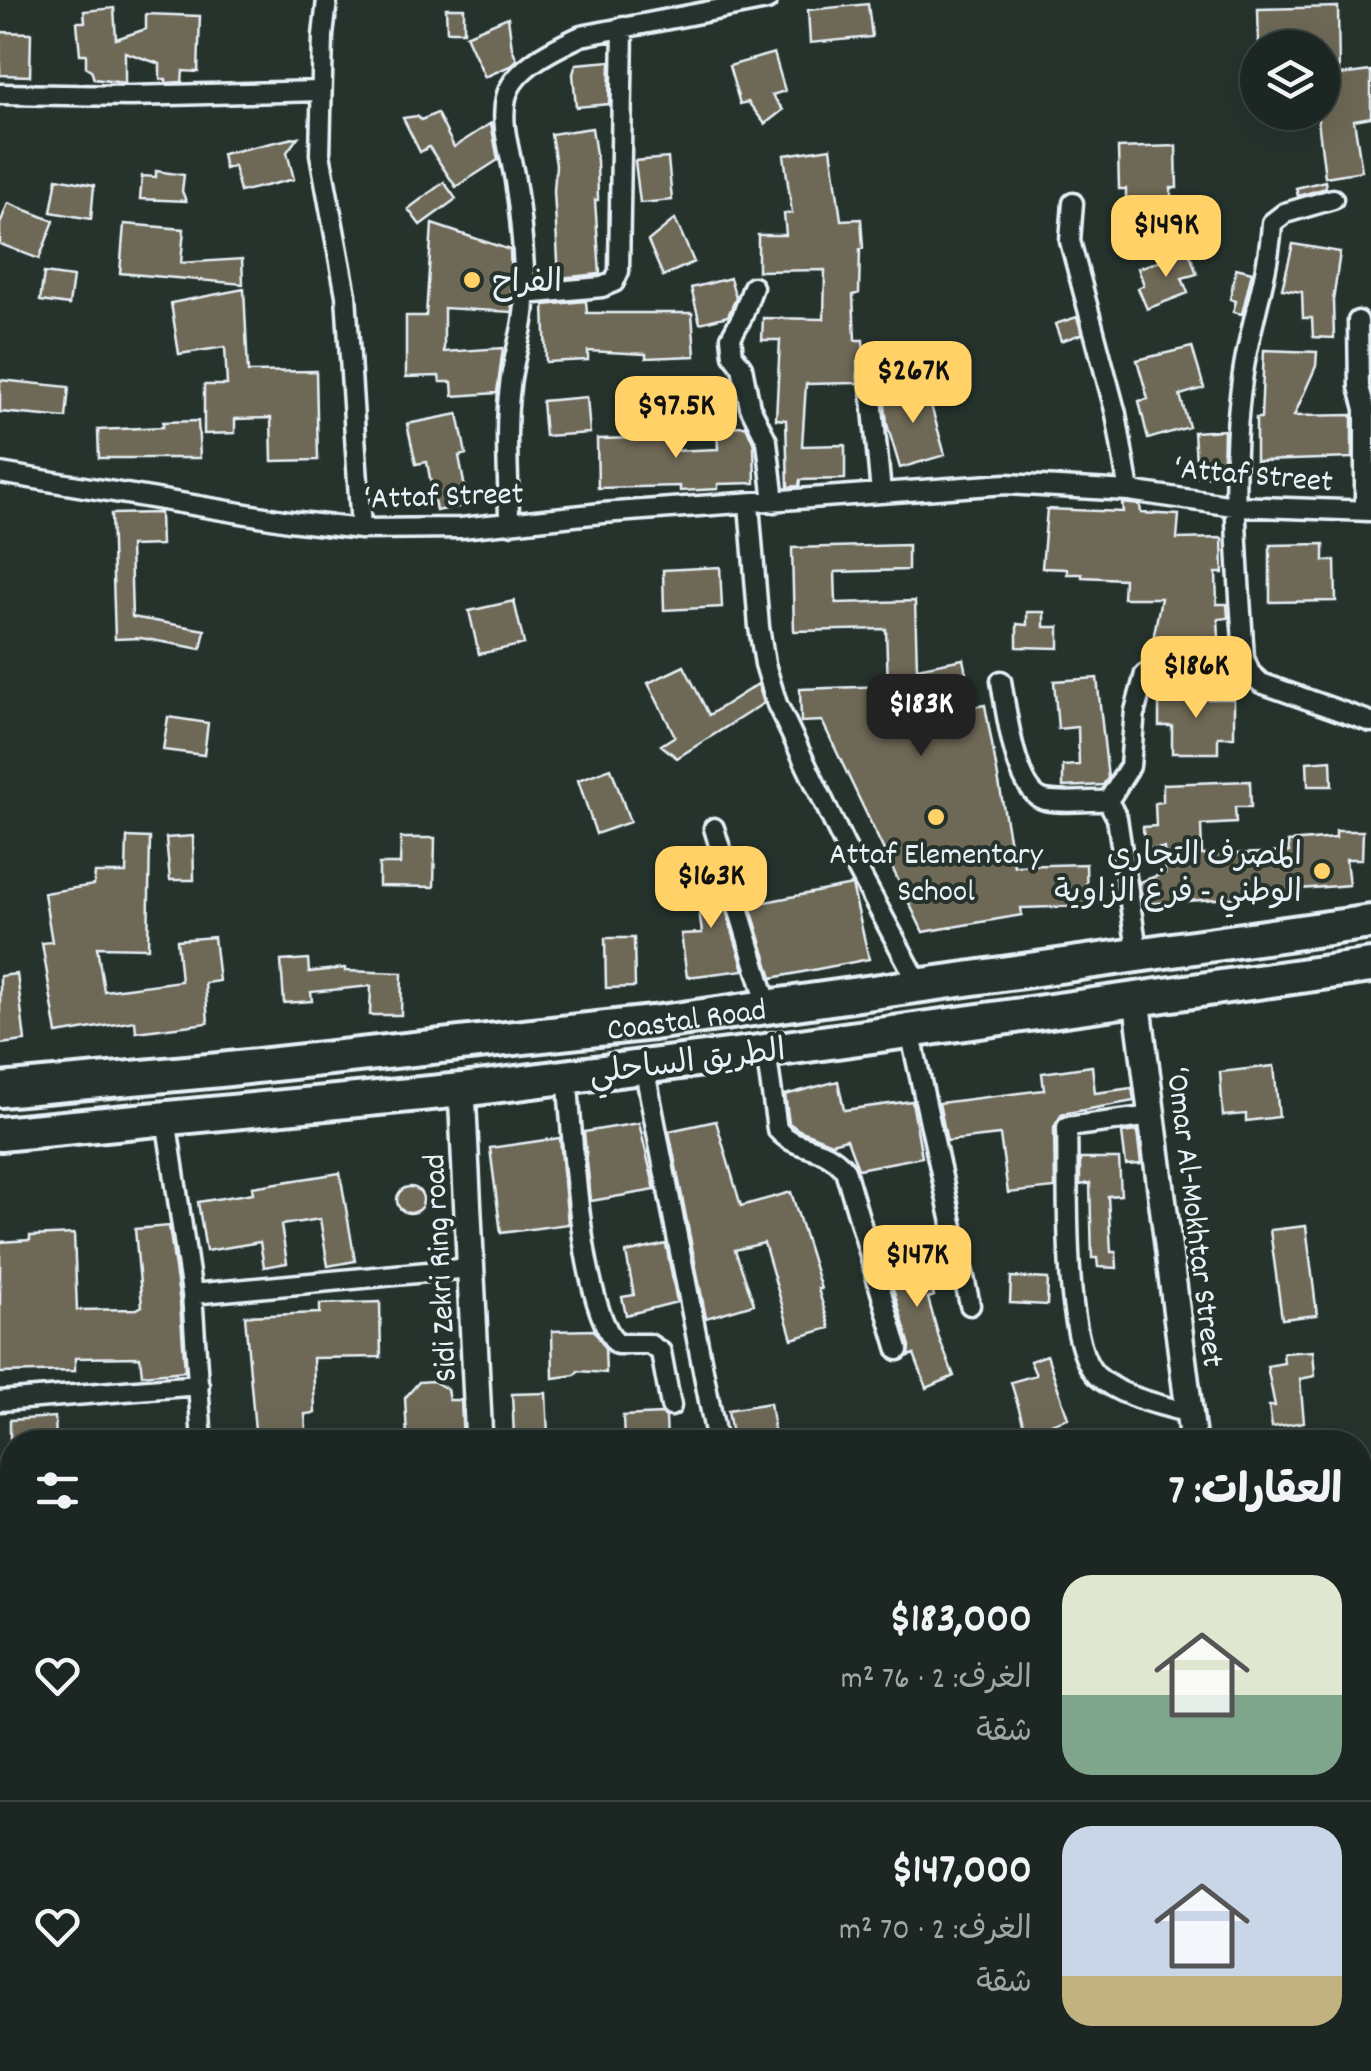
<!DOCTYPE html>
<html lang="ar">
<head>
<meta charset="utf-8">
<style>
  :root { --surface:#1c2622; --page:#252e2a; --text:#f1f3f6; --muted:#a0a5a5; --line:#3a4340; --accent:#ffd166 }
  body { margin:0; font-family:Dekko,"Playpen Sans Arabic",sans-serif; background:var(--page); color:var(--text); direction:rtl; height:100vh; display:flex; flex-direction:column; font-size:38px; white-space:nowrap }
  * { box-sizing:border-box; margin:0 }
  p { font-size:32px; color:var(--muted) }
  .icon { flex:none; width:55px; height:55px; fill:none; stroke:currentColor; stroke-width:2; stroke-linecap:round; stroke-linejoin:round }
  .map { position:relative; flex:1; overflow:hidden; direction:ltr }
  .panel { position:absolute; left:0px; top:1430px; width:1372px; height:642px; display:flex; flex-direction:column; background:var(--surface); border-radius:40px 40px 0 0; box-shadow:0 10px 40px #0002,0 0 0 2px var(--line); direction:rtl }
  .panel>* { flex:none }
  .buttons { position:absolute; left:1240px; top:30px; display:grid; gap:20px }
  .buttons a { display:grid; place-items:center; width:100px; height:100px; border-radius:50%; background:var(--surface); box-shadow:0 10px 40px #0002,0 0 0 2px var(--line); font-size:50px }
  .price { position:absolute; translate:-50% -85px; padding:0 22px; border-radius:20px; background:var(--accent); color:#111; font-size:32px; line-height:65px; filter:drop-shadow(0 2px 5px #0008) }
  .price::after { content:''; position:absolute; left:50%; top:60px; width:30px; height:22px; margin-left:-15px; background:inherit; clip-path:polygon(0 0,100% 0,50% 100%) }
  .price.current { background:#222; color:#fff }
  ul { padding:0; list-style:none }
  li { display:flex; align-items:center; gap:30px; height:250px; padding:0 30px }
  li+li { border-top:2px solid var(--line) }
  li span { display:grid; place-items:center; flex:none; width:280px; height:200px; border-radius:30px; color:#555 }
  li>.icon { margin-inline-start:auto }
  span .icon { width:120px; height:120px; fill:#fffc; stroke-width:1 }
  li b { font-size:42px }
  h2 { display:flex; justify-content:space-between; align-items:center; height:120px; padding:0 30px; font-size:42px }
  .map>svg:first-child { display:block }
  .building { fill:#6e6857; stroke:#e8f1f8; stroke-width:2.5 }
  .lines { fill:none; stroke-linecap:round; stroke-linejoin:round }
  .street-casing { stroke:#e8f1f8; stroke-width:25 }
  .secondary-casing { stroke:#e8f1f8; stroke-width:32 }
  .highway-casing { stroke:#e8f1f8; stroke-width:40 }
  .street { stroke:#26332d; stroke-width:18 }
  .secondary { stroke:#26332d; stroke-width:25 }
  .highway { stroke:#26332d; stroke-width:32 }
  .poi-dot { fill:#ffd166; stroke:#26332d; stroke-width:4 }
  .labels { text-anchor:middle; stroke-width:8; stroke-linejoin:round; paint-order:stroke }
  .poi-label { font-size:32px; fill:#e8f1f8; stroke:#26332d; text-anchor:start }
  .street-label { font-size:32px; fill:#e8f1f8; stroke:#26332d }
</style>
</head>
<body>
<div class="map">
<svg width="1371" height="2071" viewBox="0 0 1371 2071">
  <rect width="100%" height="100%" fill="#26332d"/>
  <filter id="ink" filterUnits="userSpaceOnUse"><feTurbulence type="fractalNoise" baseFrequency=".01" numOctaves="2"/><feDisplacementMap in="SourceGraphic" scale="20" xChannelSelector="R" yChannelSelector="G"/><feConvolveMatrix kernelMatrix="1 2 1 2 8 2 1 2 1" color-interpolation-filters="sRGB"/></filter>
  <g filter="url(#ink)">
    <path class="building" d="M868 4 872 37 810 43 808 10Z
      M1338 7 1339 75 1371 71V117L1354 120 1362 171 1325 177 1317 112H1322V48H1259L1258 9Z
      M114 8 116 39 146 29V14L200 16 198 72 183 71 182 82 166 83V79H160V64L125 52V83L94 79 91 70 86 67V54H80L77 22H85L84 11Z
      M446 8H464V31H447Z
      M508 17 512 48 517 60 510 66 485 77 466 35Z
      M0 32 31 33 30 76 0 75Z
      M774 53 785 91 772 95 783 110 765 124 748 102 740 104 729 66Z
      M610 61 609 104 576 107 573 74 576 64Z
      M437 113 454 147 491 123 498 160 456 187 429 147 420 152 403 118 417 116 421 120Z
      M592 128 597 161 598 200H595L600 274 559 278 554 191 556 165 551 134Z
      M298 137 287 152 294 179 240 192 234 166 225 169 222 154Z
      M1176 146 1177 188H1171V234H1141V221H1126V189H1119L1118 148Z
      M831 148 841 220 861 219 863 248 860 249 859 293 853 295 855 340H863L864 355 857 362 858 383 806 384 802 446 845 445V479L800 480 799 486 788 487 786 420 776 419 780 340H762L763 318 824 319 825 270 758 271V235H786L784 214 792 213 784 155Z
      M668 158 672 200 640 203 635 161Z
      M156 171 184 175 182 191 186 201 140 199 142 176 156 177Z
      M57 178 94 185 91 219 51 212Z
      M1325 181 1326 188 1298 196 1296 188Z
      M444 182 456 199 420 225 408 209Z
      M8 203 54 221 39 259 0 244V224Z
      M675 219 694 262 663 276 648 241Z
      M124 224 184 229 181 263 242 259 243 284 120 273Z
      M432 224 510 250 512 312 444 308V352L503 348 497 393 453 396 452 382H440L439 376 406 377V316H426Z
      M1293 244 1340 252 1333 301 1334 338 1313 337 1312 318H1303L1302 292 1282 289Z
      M1189 252 1197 274 1182 278 1188 293 1147 309 1138 288 1144 285 1138 268Z
      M1236 268 1252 272 1242 314 1233 312 1236 301 1230 299Z
      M44 273 73 277 69 305 40 301Z
      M730 278 736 298 728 316 700 323 691 288Z
      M244 289 248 372 316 371 318 460 272 461 271 418 235 419V433L204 434V385H227L225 347 179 354 171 303Z
      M586 301 587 313H692L695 356 646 358V354L588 351V360L546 362 544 305Z
      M1077 317 1082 334 1061 341 1055 324Z
      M1192 347 1204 388 1180 395 1189 427 1148 439 1139 401 1148 399 1137 360Z
      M1264 350 1317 352 1316 366 1294 416 1352 415V458L1256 461V418H1261Z
      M0 380 69 387 66 418 0 412Z
      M925 384 945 455 900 468 887 424 884 396Z
      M587 397 590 433 545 436 542 401Z
      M458 414 466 454 459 456 468 505 436 511 427 462 416 464 407 424Z
      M198 421 200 458H99L98 430 163 427V422Z
      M746 426 754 444 755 483 718 484V489L680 491V486L598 488 597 439 639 438 640 428 671 429 670 451 718 449 717 427Z
      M1224 430 1223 475 1197 477 1194 432Z
      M1122 503 1140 505 1141 513 1179 515 1177 539 1222 538 1223 573H1216L1217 604H1227L1228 618 1218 619 1220 655 1155 658 1154 634 1161 598H1123L1124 579 1082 577V574H1067V569L1042 568 1047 509 1123 512Z
      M160 513 161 545 130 546 132 617 205 630 201 649 141 638 115 639 111 514Z
      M1324 544V561H1335L1336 601 1270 602V545Z
      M908 545V570L835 572 836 603 915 601 917 668 963 659 973 707 985 705 1014 866 1086 864 1087 906 1021 908 1022 915 923 932 822 721 801 722 800 689 888 686 886 629 794 631 792 548Z
      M720 567 722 607 664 610 663 570Z
      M514 601 524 644 479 654 469 611Z
      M1027 612H1044V627H1059V648L1017 647V624L1027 625Z
      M684 666 709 715 758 684 764 703 677 758 661 745 675 736 648 683Z
      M1097 678 1108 778 1103 785 1063 787V766L1079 765 1078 727 1058 729 1054 681Z
      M1159 692H1198V699H1234V737H1218V753H1172V726H1159Z
      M168 717 208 723 204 755 163 750Z
      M1331 760 1332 786H1308L1307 762Z
      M611 768 630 822 596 834 578 780Z
      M1250 781 1251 807H1235L1236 823 1201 825 1202 855 1289 852 1288 842 1336 838V831H1363L1362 859H1346L1349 885 1275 891V895L1143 904 1139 882 1165 873 1164 848 1144 849 1143 827 1156 826 1155 803 1163 802V784Z
      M193 836 194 880H170L166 838Z
      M127 837 150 838 148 948 97 947 104 991 181 981 177 940 214 937 219 981 205 983 208 1023 136 1032 135 1021 57 1034 42 943 52 942 44 893 94 885 95 873H126Z
      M401 838H435L434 887 379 886V864H400Z
      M712 864 744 970 687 977 681 934 702 933 693 866Z
      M852 885 869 959 772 978 750 905Z
      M605 938H634L635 987 606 988Z
      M308 959 309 972 345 968V971L402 973 401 1015H370L371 986 311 992 312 1001 284 1003 281 961Z
      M17 974 25 1041 0 1044V976Z
      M1092 1066 1095 1093 1132 1088 1134 1101 1062 1114 1054 1127 1055 1188 1008 1193 1000 1135 947 1141 939 1103 1044 1090 1042 1073Z
      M1274 1066 1279 1117 1246 1121V1114L1223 1116 1220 1072Z
      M838 1081 844 1110 912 1101 922 1157 858 1169 847 1139 831 1143 799 1130 789 1123 785 1095Z
      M716 1121 741 1206 791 1192 821 1289H818L830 1328 792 1339 764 1243 735 1250 754 1304 706 1318 669 1131Z
      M639 1123 655 1190 591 1201 584 1132Z
      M1137 1131 1141 1164 1126 1165 1122 1133Z
      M560 1138 568 1224 501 1233 490 1148Z
      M1080 1159H1119L1121 1195 1108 1196 1111 1252H1116L1117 1268 1098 1267 1097 1258H1092L1090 1183 1080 1185Z
      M340 1173 355 1261 328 1266 320 1219 281 1225 287 1263 264 1267 260 1242 206 1251 198 1202 253 1193 252 1187Z
      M397 1200a13 13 0 1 1 26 0a13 13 0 1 1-26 0Z
      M169 1226 180 1303 185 1371 142 1375 140 1357 75 1358V1371L0 1373V1242L30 1240V1236L74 1234 77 1310 137 1309 142 1306 135 1229Z
      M1306 1226 1317 1315 1282 1319 1270 1230Z
      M914 1238 934 1296 928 1298 939 1338 954 1376 927 1388 914 1354 909 1356 910 1346 881 1248Z
      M666 1244 677 1302 626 1315 622 1297 634 1295 626 1253Z
      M1011 1277 1048 1279 1047 1305 1010 1303Z
      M380 1302 381 1357 313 1358 315 1413 305 1414 307 1442H256L245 1316 320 1313V1304Z
      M594 1330 605 1348 606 1373 578 1371 575 1375 553 1378 552 1331Z
      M1313 1351 1315 1376 1300 1379 1304 1422 1272 1427 1269 1406H1275L1267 1366 1284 1363 1283 1353Z
      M1047 1355 1068 1418 1026 1433 1011 1382 1036 1375 1030 1361Z
      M433 1381 447 1389 449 1400H461L463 1442H415L407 1436 405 1398 419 1382Z
      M546 1393 548 1435 514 1436 512 1394Z
      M770 1403 776 1442H733L728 1410Z
      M661 1414 666 1417 667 1442H624L623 1416Z
      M55 1417 56 1442H10V1420Z"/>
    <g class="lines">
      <g class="street-casing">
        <path id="street" d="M327 0 323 36 320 154 346 295 361 529
          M0 94 130 96 321 91
          M1333 199 1285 213 1272 223C1269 272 1252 318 1244 367 1228 463 1238 562 1244 658L1250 673 1261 683 1371 722
          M1073 203 1070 241 1116 414 1129 491
          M753 287 742 317 731 337 733 355 742 367 750 407 767 441 774 502
          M525 294 602 287 614 282 619 271 623 27
          M1358 321 1359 387 1365 409V511
          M869 366 881 493
          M0 473 289 521 361 529 461 528 602 513 1006 484 1129 491 1234 506 1371 511
          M749 504 759 627 765 664 777 704 844 844 920 986
          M509 524C509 478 504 431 510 386 513 355 526 327 525 295 524 258 521 218 515 181 511 154 500 126 506 98 513 67 556 48 581 36L767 0
          M1001 681C1006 708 1015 793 1045 800 1064 804 1088 800 1108 801L1117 818 1138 956
          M1108 801 1130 766 1135 711 1145 674
          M714 828 768 1007
          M910 1031 970 1305
          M766 1051 777 1129C797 1153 823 1142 845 1170L898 1350
          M644 1066 717 1442
          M567 1075C573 1135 579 1302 617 1344H649L661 1352 671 1406
          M1152 1116 1067 1127C1069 1179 1061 1344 1097 1376 1122 1398 1158 1404 1189 1413
          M166 1118 192 1294 202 1442
          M192 1294 470 1268
          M0 1401 199 1385
          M0 1749 12 1747
          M0 1942 12 1940
          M73 2060 75 2071
          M166 2060 168 2071
          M1043 2060 1046 2071
          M1149 2060 1151 2071
          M246 2071 308 2060"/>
      </g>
      <g class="secondary-casing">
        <path id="secondary" d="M1137 999 1193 1442
          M462 1090 479 1442
          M0 1623 12 1620
          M509 2060V2071
          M1283 2060 1285 2071"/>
      </g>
      <g class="highway-casing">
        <g id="highway">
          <path id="s1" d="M0 1090 220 1070 653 1023 1371 922"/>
          <path d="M0 1134 462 1090 751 1053 1371 966"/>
        </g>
      </g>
      <use href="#street" class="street"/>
      <use href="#secondary" class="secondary"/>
      <use href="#highway" class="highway"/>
    </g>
  </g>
  <g class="poi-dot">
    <circle cx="472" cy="280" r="10"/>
    <circle cx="936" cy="817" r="10"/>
    <circle cx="1322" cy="871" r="10"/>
  </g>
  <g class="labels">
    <g class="poi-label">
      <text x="492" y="291">الفراح</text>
      <text x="936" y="863" text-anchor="middle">Attaf Elementary<tspan x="936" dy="37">School</tspan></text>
      <text x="1302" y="864" text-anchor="end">المصرف التجاري<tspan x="1302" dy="37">الوطني - فرع الزاوية</tspan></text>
    </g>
    <g class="street-label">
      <text transform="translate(1254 473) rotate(5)" y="11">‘Attaf Street</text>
      <text transform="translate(444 494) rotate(-2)" y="11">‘Attaf Street</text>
      <text dy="11" stroke="none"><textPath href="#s1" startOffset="690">Coastal Road</textPath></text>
      <text transform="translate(687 1060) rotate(-7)" y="11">الطريق الساحلي</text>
      <text transform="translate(1197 1217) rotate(83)" y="11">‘Omar Al-Mokhtar Street</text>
      <text transform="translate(438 1268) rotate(-93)" y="11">Sidi Zekri Ring road</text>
    </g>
  </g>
</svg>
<div class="buttons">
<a><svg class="icon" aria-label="layers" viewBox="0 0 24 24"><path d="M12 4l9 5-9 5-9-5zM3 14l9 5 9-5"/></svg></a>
</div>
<b class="price" style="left:1166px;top:280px">$149K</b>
<b class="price" style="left:913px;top:426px">$267K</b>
<b class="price" style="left:676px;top:461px">$97.5K</b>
<b class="price" style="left:1196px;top:721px">$186K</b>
<b class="price current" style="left:921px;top:759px">$183K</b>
<b class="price" style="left:711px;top:931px">$163K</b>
<b class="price" style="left:917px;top:1310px">$147K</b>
<section class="panel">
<h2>العقارات: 7<svg class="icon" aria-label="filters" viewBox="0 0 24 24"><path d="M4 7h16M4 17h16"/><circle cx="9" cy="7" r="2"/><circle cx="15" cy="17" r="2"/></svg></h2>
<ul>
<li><span style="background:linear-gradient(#dfe7d0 60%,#7fa58c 0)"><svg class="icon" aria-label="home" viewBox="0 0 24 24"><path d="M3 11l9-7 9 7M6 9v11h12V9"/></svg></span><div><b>$183,000</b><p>الغرف: 2 · 76 m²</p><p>شقة</p></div><svg class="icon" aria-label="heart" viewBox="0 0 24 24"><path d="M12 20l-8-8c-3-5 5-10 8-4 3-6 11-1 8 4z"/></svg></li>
<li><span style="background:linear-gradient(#c9d6e8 75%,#c2b280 0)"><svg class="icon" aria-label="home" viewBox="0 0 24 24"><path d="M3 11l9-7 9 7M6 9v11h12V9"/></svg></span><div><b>$147,000</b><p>الغرف: 2 · 70 m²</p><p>شقة</p></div><svg class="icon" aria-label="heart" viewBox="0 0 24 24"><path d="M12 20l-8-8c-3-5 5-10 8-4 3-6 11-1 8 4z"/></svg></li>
</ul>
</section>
</div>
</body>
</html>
